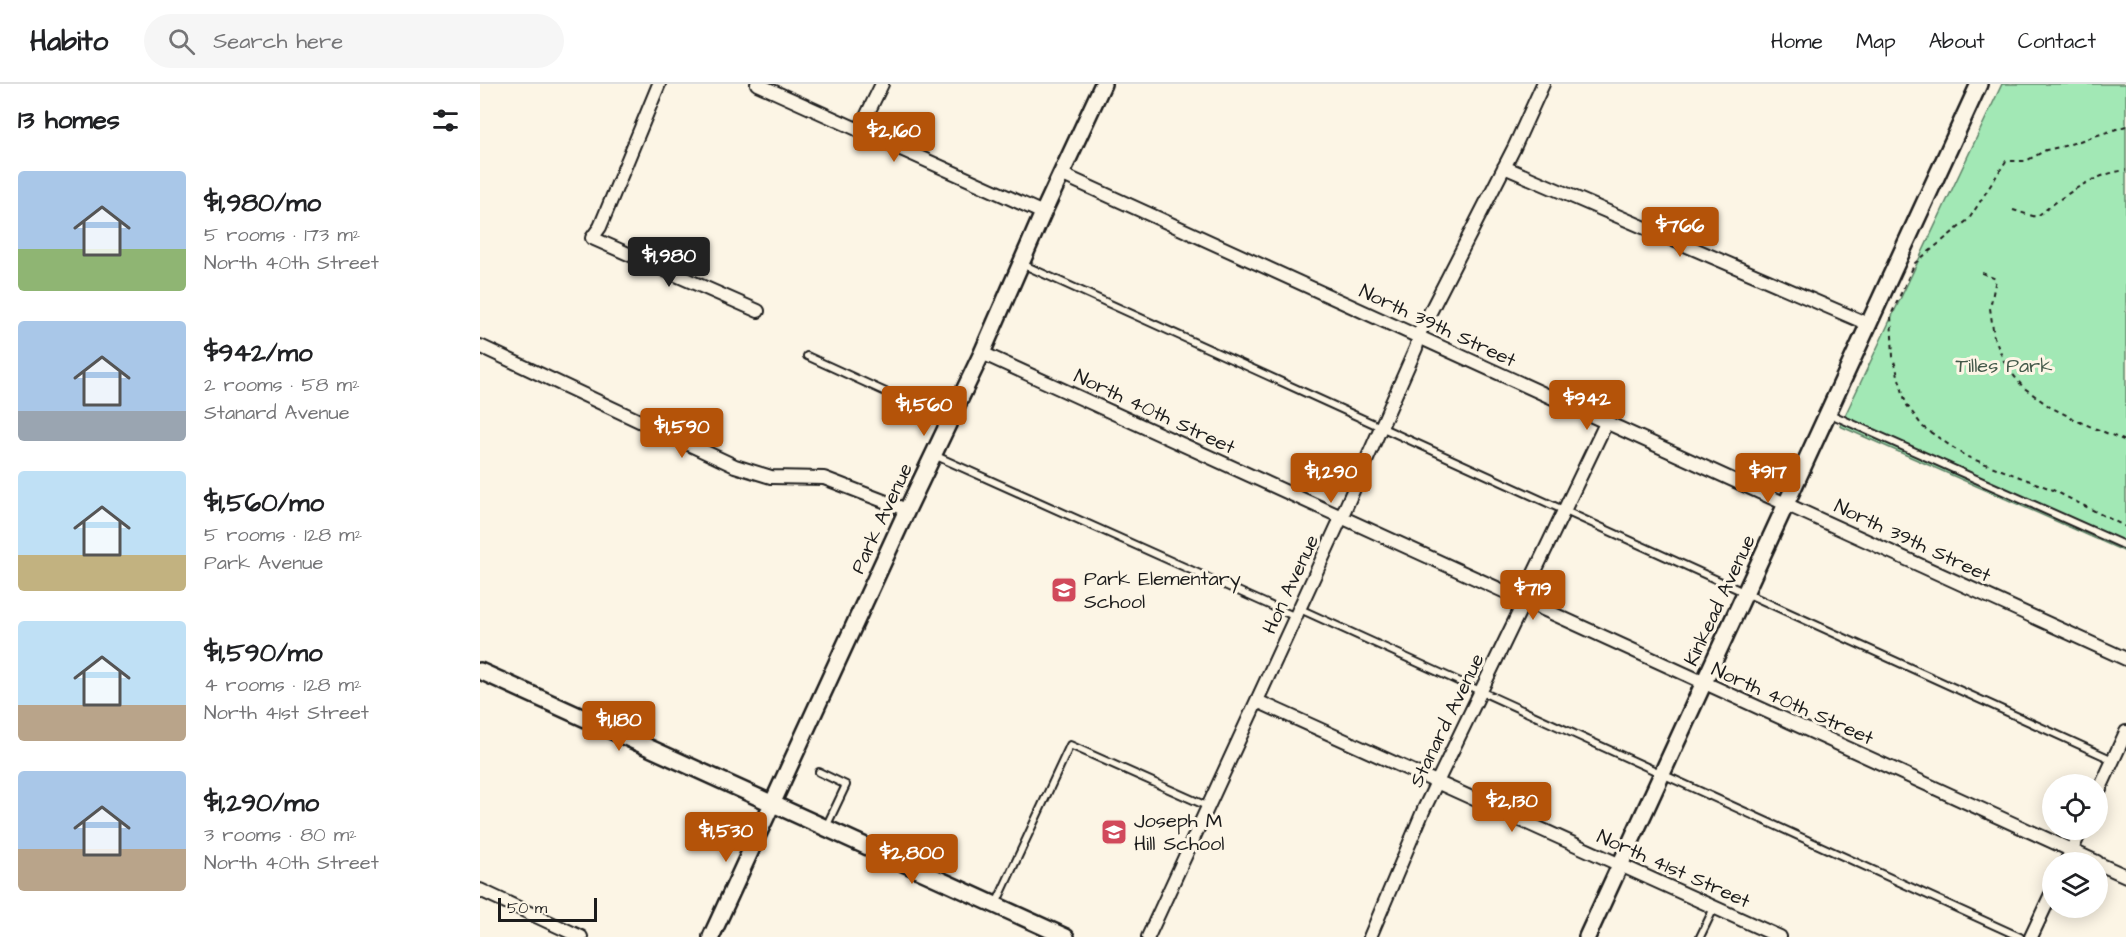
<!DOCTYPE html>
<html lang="en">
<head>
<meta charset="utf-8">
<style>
  :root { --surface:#fff; --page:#f6f6f6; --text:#202124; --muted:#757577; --line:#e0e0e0; --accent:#b45309 }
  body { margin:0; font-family:"Architects Daughter",sans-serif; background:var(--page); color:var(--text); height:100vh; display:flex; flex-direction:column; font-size:22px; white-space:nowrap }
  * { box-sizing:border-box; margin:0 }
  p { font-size:20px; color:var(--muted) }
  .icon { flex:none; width:33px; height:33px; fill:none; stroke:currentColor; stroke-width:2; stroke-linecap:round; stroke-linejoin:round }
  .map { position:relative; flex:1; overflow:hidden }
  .sheet { display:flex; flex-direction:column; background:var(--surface); width:480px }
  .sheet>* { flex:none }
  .controls { position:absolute; left:1562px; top:690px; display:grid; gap:12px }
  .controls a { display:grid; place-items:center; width:66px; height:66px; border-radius:50%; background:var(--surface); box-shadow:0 3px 15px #0003; font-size:30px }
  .scale { position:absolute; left:18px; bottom:15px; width:99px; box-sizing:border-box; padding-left:6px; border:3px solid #1c1c1c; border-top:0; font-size:16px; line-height:21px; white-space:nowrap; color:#1c1c1c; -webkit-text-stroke:4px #fcf5e5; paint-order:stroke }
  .price { position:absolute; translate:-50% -51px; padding:0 14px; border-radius:6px; background:var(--accent); color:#fff; font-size:20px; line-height:39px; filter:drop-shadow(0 2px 3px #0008) }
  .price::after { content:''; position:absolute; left:50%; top:36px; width:18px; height:14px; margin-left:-9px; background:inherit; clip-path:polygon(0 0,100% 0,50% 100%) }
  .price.current { background:#222; color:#fff }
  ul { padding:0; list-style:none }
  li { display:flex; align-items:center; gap:18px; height:150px; padding:0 18px }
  li span { display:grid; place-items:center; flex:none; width:168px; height:120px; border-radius:6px; color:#555 }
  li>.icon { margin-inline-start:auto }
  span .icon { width:72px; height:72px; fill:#fffc; stroke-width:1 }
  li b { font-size:26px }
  h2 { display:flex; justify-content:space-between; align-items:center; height:72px; padding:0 18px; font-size:26px }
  header { display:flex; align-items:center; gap:36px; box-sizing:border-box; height:84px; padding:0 30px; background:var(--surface); border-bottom:2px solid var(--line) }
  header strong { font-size:28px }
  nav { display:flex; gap:33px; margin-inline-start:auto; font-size:21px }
  .search { width:420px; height:54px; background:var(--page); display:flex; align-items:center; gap:15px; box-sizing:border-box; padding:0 21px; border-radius:33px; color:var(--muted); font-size:22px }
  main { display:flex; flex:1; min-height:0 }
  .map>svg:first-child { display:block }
  .green { fill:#a2e8b5; stroke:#5f8268; stroke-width:1.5 }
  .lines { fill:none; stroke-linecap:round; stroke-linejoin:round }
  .service-casing { stroke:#1c1c1c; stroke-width:10 }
  .minor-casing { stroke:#1c1c1c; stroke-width:16 }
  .tertiary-casing { stroke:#1c1c1c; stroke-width:20 }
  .path { stroke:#1c1c1c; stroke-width:2; stroke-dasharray:4.5 4.5; stroke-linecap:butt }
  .service { stroke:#fcf5e5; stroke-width:6 }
  .minor { stroke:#fcf5e5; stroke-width:12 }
  .tertiary { stroke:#fcf5e5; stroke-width:15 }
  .labels { text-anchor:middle; stroke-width:6; stroke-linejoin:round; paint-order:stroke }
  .street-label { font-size:20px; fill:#1c1c1c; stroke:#fcf5e5 }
  .park-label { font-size:20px; fill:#44594a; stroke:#fcf5e5 }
  .poi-label { font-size:20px; fill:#1c1c1c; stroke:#fcf5e5; text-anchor:start }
</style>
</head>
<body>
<header>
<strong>Habito</strong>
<div class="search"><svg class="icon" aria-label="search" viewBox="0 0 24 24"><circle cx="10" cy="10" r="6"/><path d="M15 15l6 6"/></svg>Search here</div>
<nav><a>Home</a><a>Map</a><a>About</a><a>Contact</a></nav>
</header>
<main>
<section class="sheet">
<h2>13 homes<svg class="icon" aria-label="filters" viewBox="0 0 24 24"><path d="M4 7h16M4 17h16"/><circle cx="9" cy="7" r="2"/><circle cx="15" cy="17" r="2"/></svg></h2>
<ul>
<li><span style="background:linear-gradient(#a9c7e8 65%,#8fb573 0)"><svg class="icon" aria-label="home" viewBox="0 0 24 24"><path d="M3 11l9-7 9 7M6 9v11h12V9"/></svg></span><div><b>$1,980/mo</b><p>5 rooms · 173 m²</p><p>North 40th Street</p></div></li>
<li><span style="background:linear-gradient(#a9c7e8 75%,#9aa5b1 0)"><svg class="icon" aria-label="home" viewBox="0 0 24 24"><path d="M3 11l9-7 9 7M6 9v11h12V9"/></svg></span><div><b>$942/mo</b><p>2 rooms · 58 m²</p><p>Stanard Avenue</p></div></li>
<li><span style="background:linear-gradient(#bfe0f5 70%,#c2b280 0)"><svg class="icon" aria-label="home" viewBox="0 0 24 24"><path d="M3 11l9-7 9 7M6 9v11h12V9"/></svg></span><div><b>$1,560/mo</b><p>5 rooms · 128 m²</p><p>Park Avenue</p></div></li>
<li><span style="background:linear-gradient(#bfe0f5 70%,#b9a48a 0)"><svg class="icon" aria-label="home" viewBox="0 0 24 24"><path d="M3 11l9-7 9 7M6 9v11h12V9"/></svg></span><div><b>$1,590/mo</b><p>4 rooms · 128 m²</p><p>North 41st Street</p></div></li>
<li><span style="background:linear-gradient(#a9c7e8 65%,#b9a48a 0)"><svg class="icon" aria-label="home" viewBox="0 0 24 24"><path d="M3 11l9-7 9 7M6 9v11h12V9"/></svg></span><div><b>$1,290/mo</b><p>3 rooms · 80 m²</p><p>North 40th Street</p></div></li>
</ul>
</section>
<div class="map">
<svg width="1646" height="853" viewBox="0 0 1646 853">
  <rect width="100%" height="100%" fill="#fcf5e5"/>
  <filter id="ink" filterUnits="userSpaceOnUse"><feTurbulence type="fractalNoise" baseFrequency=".0167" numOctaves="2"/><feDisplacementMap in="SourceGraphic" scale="12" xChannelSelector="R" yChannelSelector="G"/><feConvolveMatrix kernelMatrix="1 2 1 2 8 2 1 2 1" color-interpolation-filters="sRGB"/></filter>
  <g filter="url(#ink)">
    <path class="green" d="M1522 0H1646V468L1360 342Z"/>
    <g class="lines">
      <g class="service-casing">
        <path id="service" d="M542 180C905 346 1268 513 1633 676
          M327 272 469 337
          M1348 329 1646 462
          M454 371 816 533
          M820 525 1540 853
          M339 688 366 701 346 743
          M516 820 590 661 729 723
          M1220 853 1234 824"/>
      </g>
      <g class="minor-casing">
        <path id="minor" d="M179 0 120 143 112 154 278 227
          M277 0 563 129
          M379 47 402 0
          M1024 83 1388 240
          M581 90 1646 575
          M0 262 255 382 291 393 344 394 427 426
          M502 269 1617 778
          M777 617 1300 853
          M1617 711 1646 648
          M1586 778 1601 746
          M1617 779 1646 792
          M0 806 101 853
          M668 853 861 434 936 264 940 248 1034 64 1063 0
          M890 853 944 725 1041 524 1046 506 1126 339
          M1551 853 1572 808"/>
      </g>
      <g class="tertiary-casing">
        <path id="tertiary" d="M0 587 586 853
          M231 853 427 426 502 269 563 129 623 0
          M1107 853 1499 0"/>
      </g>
      <path class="path" d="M1646 42 1584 62 1566 66 1546 77H1526L1489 135 1435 179 1411 231 1413 273 1426 320 1443 343 1485 372 1571 405 1646 443
        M1533 126 1556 133C1584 112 1610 91 1646 86
        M1502 189 1516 195 1510 224 1514 253 1526 282 1543 303 1570 323 1602 339 1646 357"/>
      <use href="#service" class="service"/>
      <use href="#minor" class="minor"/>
      <use href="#tertiary" class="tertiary"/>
    </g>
  </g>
  <defs>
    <g id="school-square" transform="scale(1.35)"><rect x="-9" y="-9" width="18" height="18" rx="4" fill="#d1495b" stroke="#fcf5e5"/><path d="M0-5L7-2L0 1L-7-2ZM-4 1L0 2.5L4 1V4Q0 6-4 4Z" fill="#fff"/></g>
  </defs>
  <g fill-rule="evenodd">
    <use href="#school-square" x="584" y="506"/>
    <use href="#school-square" x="634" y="748"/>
  </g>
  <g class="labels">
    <g class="street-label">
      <text transform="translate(958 241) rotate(25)" y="7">North 39th Street</text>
      <text transform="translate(675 327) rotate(25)" y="7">North 40th Street</text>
      <text transform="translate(401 434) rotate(-65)" y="7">Park Avenue</text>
      <text transform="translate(1433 456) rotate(25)" y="7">North 39th Street</text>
      <text transform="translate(810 500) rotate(-65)" y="7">Hon Avenue</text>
      <text transform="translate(1239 516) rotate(-65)" y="7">Kinkead Avenue</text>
      <text transform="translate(1313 619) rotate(24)" y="7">North 40th Street</text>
      <text transform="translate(966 636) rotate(-64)" y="7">Stanard Avenue</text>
      <text transform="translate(1194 784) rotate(24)" y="7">North 41st Street</text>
    </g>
    <g class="park-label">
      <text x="1524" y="288">Tilles Park</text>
    </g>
    <g class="poi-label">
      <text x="604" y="501">Park Elementary<tspan x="604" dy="23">School</tspan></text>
      <text x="654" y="743">Joseph M<tspan x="654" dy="23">Hill School</tspan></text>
    </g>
  </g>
</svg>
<div class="controls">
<a><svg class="icon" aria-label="locate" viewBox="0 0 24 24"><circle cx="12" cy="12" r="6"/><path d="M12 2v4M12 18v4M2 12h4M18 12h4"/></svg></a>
<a><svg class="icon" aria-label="layers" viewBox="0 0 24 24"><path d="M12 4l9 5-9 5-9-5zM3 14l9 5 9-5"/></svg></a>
</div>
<div class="scale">50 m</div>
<b class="price" style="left:414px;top:79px">$2,160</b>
<b class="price" style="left:1200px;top:174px">$766</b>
<b class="price current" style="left:189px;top:204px">$1,980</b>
<b class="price" style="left:1107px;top:347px">$942</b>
<b class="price" style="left:444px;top:353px">$1,560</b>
<b class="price" style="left:202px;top:375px">$1,590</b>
<b class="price" style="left:851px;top:420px">$1,290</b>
<b class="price" style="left:1288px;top:420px">$917</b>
<b class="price" style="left:1053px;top:537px">$719</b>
<b class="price" style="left:139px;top:668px">$1,180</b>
<b class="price" style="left:1032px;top:749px">$2,130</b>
<b class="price" style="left:246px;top:779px">$1,530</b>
<b class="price" style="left:432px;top:801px">$2,800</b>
</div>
</main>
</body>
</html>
